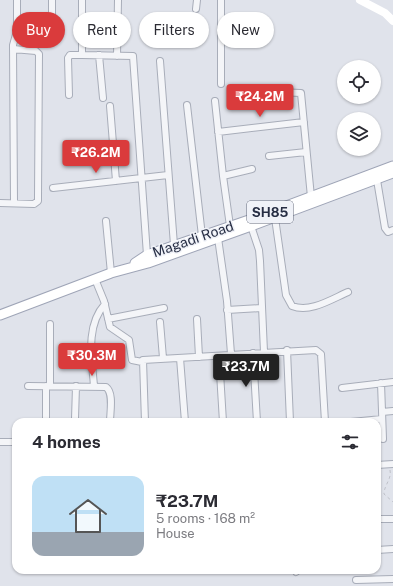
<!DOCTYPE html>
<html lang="en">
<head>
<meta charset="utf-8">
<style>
  :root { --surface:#fff; --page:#f7f7f7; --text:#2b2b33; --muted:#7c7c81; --accent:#da3b3c }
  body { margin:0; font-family:"Public Sans",sans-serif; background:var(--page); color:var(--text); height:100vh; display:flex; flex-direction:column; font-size:15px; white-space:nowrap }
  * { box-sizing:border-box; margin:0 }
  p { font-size:13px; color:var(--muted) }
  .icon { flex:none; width:22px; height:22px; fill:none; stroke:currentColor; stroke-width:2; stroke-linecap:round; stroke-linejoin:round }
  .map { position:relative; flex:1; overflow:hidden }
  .sheet { position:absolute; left:12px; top:418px; width:369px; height:156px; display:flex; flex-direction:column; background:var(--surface); border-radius:12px; box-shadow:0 1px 3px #0004 }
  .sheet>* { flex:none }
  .banner { position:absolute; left:12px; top:12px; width:369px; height:36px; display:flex; gap:8px }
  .tools { position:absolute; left:337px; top:60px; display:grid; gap:8px }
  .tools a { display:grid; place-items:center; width:44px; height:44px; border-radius:50%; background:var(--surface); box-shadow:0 1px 3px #0004; font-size:20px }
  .price { position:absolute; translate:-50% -34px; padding:0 9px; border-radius:4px; background:var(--accent); color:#fff; font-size:13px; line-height:26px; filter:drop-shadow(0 1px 2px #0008) }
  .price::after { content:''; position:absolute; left:50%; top:24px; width:12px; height:9px; margin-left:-6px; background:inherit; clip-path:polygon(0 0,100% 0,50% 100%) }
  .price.active { background:#222; color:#fff }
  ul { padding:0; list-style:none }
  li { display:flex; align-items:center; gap:12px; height:100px; padding:0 20px }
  li span { display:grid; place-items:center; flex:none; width:112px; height:80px; border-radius:12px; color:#555 }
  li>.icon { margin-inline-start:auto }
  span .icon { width:48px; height:48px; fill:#fffc; stroke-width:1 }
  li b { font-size:17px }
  h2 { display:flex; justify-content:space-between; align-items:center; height:48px; padding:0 20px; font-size:17px }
  .chip { padding:0 14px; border-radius:18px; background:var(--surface); box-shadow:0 1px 3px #0004; font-size:14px; line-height:36px }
  .chip.active { background:var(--accent); color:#fff }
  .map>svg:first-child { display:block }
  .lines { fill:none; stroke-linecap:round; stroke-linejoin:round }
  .minor-casing { stroke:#a8adb9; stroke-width:8 }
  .primary-casing { stroke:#9fa5b7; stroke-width:11 }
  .path { stroke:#bfc1c9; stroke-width:1; stroke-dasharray:3 3; stroke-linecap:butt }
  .minor { stroke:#f4f5f8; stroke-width:6 }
  .secondary { stroke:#fff; stroke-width:8 }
  .primary { stroke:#fff; stroke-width:9 }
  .labels { text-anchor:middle; stroke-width:3; stroke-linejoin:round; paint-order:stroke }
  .shield { fill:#f0f2f8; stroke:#63697a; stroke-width:1 }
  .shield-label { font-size:13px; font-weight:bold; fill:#272e44 }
  .street-label { font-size:14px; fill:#272e44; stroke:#f0f2f8 }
</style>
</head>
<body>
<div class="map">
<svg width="393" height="586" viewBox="0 0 393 586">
  <rect width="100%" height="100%" fill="#e0e3eb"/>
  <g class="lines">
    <g class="minor-casing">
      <path id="minor" d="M82 0V55L133 56 147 255
        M196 9 197 0
        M42 32 52 33V0
        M99 55 103 98
        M117 56 118 0
        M160 61 174 245
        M221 84V0
        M254 91 301 93 311 197
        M69 95 68 58 70 55H82
        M215 101 223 176 230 226
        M187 105 202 236
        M110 106 116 181
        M218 132 304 122
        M269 156 306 152
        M223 176 252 169
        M377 180 385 228 388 232 393 230
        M53 188 168 175
        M0 203 34 204 38 201V196L39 54 36 51 13 49
        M14 203 13 45 17 31V0
        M275 218 286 295 292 306C310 313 330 300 348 292
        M106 221 111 273
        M251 226 259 250 260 261 264 352
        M218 238 227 301 231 354
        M95 279 104 301 110 327 129 340 132 360 142 362
        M227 310 261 308
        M108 319 164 308
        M197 319 199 357
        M160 322 163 358
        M287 350 290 422
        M253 353 257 422
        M219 356 223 422
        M180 358 185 422
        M381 383 383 439
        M28 386 106 387C114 393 110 412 110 422
        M46 386V422
        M50 386V324
        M94 386C92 360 85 326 105 304
        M342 388 393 382
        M382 412 393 411
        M75 419 76 386
        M145 422 143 360 316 350 321 354 325 422
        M351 422 382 419
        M0 442H16
        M377 465 393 464
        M377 519H393
        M377 550 393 549
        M295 570 296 572
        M356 580 393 579"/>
    </g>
    <g class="primary-casing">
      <path id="primary" d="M135 263 147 255 249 220 393 166
        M0 315 111 273 148 263 251 226 393 173"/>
    </g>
    <path class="path" d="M390 470C392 479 384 485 384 494L393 502"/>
    <use href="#minor" class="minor"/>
    <path class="secondary" d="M360 0 385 13 393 21"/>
    <use href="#primary" class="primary"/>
  </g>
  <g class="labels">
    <rect class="shield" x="247" y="201" width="46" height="22" rx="3"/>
    <g class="shield-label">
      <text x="270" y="217">SH85</text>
    </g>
    <g class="street-label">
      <text transform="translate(193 239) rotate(-19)" y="5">Magadi Road</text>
    </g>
  </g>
</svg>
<div class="tools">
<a><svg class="icon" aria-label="locate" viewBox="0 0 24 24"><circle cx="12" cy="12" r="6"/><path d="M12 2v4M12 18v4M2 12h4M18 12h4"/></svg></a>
<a><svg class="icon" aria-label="layers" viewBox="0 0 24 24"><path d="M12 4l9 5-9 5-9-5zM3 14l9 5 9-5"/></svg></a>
</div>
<b class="price" style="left:260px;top:118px">₹24.2M</b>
<b class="price" style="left:96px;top:174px">₹26.2M</b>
<b class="price" style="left:92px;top:377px">₹30.3M</b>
<b class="price active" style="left:246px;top:388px">₹23.7M</b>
<div class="banner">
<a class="chip active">Buy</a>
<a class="chip">Rent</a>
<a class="chip">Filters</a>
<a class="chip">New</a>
</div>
<section class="sheet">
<h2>4 homes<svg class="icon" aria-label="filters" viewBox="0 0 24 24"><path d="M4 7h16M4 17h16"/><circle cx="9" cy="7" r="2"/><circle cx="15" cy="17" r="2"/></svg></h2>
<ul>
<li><span style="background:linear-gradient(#bfe0f5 70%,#9aa5b1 0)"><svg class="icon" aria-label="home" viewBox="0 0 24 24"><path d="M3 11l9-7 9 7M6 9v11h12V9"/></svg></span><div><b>₹23.7M</b><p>5 rooms · 168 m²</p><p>House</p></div></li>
</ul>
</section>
</div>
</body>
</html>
